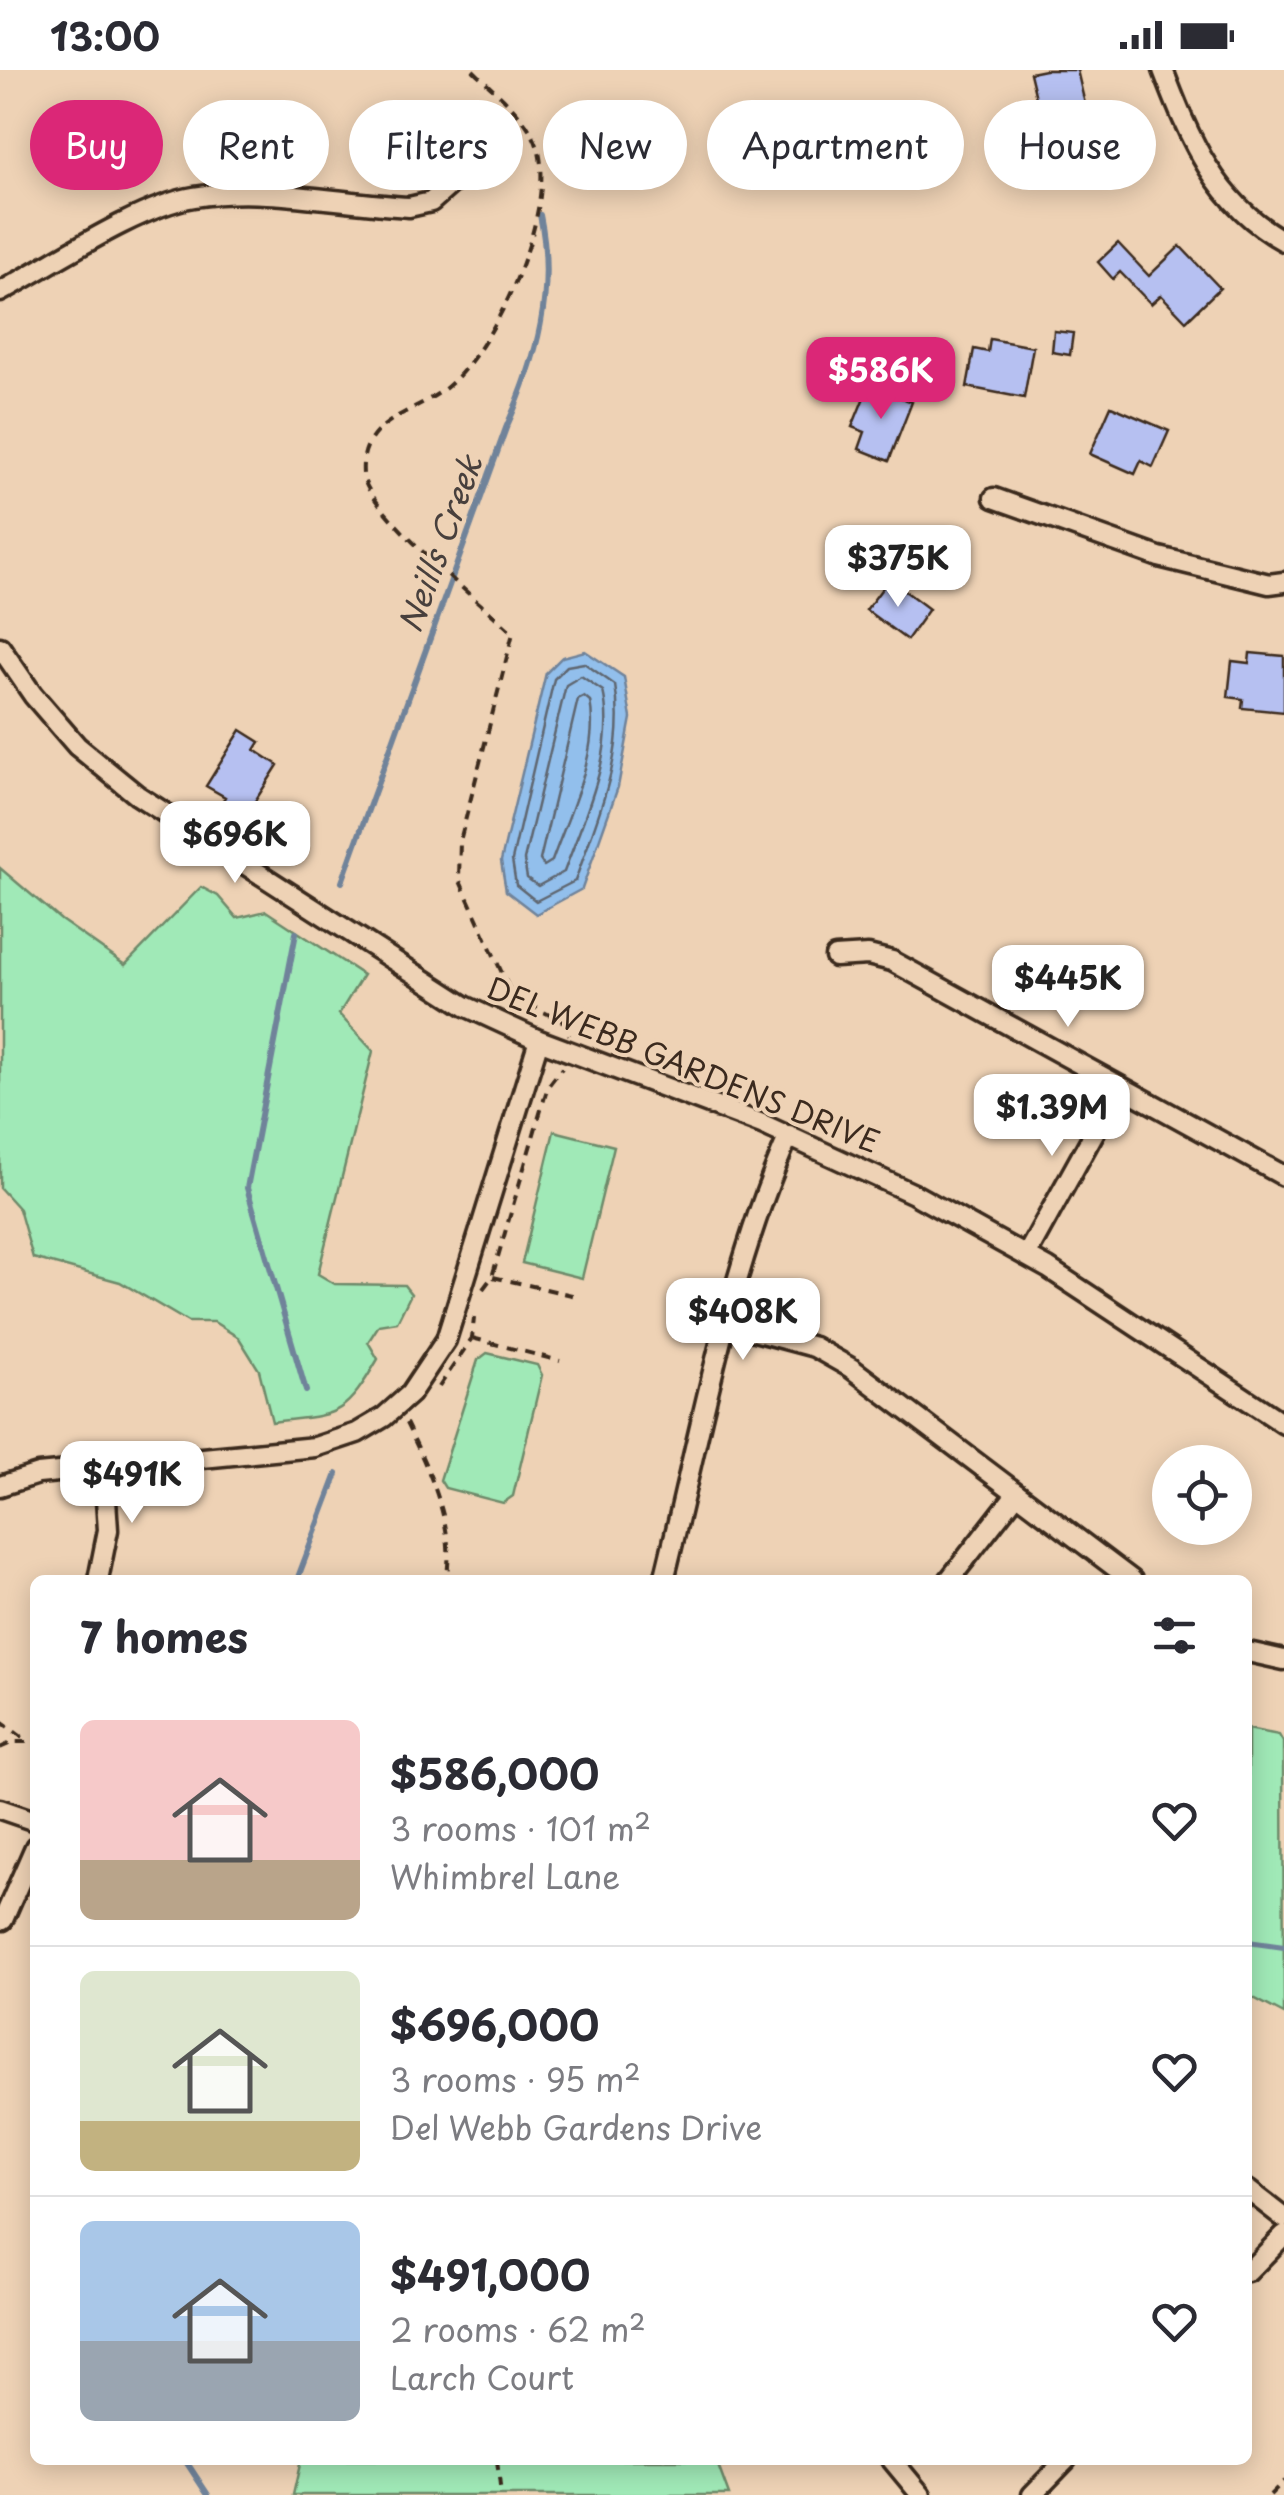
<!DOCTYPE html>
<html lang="en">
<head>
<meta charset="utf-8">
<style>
  :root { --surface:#fff; --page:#f2f2f3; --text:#2b2b33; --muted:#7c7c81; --line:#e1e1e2; --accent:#db2777 }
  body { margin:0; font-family:"Playpen Sans",sans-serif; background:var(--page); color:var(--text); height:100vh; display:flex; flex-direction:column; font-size:38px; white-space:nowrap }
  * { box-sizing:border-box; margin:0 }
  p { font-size:32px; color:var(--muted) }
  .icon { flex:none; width:55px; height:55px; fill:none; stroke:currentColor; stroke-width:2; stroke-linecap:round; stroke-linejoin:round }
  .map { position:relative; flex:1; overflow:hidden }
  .sheet { position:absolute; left:30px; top:1505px; width:1222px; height:890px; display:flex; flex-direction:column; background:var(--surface); border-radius:15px; box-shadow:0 5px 25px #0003 }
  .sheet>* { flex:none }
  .guide { position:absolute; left:30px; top:30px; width:1225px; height:90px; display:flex; gap:20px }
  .buttons { position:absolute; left:1152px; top:1375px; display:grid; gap:20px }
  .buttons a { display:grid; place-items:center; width:100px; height:100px; border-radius:50%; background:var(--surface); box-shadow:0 5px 25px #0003; font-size:50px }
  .price { position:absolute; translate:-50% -85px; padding:0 22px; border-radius:20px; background:#fff; color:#222; font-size:32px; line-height:65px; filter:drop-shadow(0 2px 5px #0008) }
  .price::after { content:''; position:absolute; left:50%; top:60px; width:30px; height:22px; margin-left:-15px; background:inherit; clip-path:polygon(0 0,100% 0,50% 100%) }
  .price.current { background:var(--accent); color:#fff }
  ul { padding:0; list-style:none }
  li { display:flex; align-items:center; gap:30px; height:250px; padding:0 50px }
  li+li { border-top:2px solid var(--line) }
  li span { display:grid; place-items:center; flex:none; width:280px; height:200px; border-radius:15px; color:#555 }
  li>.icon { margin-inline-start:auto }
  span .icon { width:120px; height:120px; fill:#fffc; stroke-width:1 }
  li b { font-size:42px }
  h2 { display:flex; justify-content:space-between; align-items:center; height:120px; padding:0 50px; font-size:42px }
  .pill { padding:0 35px; border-radius:45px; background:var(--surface); box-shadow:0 5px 25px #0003; font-size:35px; line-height:90px }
  .pill.current { background:var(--accent); color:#fff }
  .status { display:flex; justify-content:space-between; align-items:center; height:70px; padding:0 50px; background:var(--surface); direction:ltr }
  .status svg { height:28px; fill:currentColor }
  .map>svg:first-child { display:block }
  .green { fill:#a0e9b7; stroke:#6e8a6a; stroke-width:2.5 }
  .water { fill:#92bfec; stroke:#6f839a; stroke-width:2.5 }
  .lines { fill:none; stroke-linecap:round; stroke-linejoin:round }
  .shore { stroke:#5e6670; stroke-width:2.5 }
  .stream { stroke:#6f839a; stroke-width:6 }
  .building { fill:#b6c0f1; stroke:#3b2a1e; stroke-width:2.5 }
  .minor-casing { stroke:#3b2a1e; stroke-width:25 }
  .path { stroke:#3b2a1e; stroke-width:4; stroke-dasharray:10 8; stroke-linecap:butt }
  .minor { stroke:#eed2b5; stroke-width:18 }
  .labels { text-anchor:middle; stroke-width:8; stroke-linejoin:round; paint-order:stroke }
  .street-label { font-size:30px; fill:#3b2a1e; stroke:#eed2b5 }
  .water-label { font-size:32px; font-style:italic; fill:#48403d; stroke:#eed2b5 }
</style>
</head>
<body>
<div class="status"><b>13:00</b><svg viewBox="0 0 49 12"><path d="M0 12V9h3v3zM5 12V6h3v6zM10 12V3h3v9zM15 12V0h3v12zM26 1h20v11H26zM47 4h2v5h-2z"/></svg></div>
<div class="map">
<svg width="1284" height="2425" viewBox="0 0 1284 2425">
  <rect width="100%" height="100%" fill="#eed2b5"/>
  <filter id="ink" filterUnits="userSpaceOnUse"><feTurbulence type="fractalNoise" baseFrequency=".01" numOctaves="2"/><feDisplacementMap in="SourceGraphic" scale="20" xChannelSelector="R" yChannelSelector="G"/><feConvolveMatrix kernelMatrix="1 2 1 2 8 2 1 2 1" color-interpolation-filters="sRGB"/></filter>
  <g filter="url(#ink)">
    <path class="green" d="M0 798 61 850 125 895 201 817 218 826 237 848 266 841 363 905 339 944 373 981 318 1204 335 1214 404 1215 411 1224 397 1252 379 1255 368 1272 378 1289C343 1349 338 1344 272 1352L259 1300 239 1268 214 1252H188L120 1212 33 1188 19 1139 0 1118Z
      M554 1061 614 1076 582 1208 522 1193Z
      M487 1283 537 1295 542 1305 513 1426 503 1433 445 1418 440 1410 478 1290Z
      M1248 1659 1279 1665 1283 1672 1284 1944 1248 1925Z
      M301 2390H716L729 2425H293Z"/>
    <path class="water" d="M585 581 624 607 631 648 618 717 582 819 536 844 506 821 501 791 546 603 562 587Z"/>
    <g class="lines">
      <path class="shore" d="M584 593 615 615C627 682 597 749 575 811L536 831 516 815 512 790 554 609 567 596Z
        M581 606 603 621C617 680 584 747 564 802L538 816 527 808 524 790 566 615Z
        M584 626 590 631C600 682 569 743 552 791L544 796 540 790 578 629Z"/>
      <path class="stream" d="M342 812 506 358C537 289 556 221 540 145
        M296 863 247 1118 306 1321
        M297 1510 337 1404
        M1248 1872 1284 1877
        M185 2390 208 2425"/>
    </g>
    <path class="building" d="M1045 0H1077L1089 51 1044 61 1030 3Z
      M1045 78 1048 98 1019 103 1016 83Z
      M1118 173 1149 206 1180 176 1220 218 1186 251 1161 225 1151 234 1120 202 1113 209 1098 192Z
      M1054 261 1073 263 1070 285 1052 282Z
      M990 269 1033 277 1024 328 967 317 974 279 988 282Z
      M869 315 912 332 889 391 859 379 865 362 852 357Z
      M1111 336 1169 361 1153 397 1141 391 1135 404 1090 384Z
      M889 509 929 539 907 570 866 540Z
      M1250 583 1284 586V642L1242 638 1243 629 1228 627 1232 591 1249 593Z
      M241 660 260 672 255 680 278 695 243 750 220 735 225 727 206 716Z"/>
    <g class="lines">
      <g class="minor-casing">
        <path id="minor" d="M1163 0C1189 68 1216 134 1284 171
          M0 222C52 194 138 136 194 127 264 116 338 133 409 137L431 132 450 115
          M994 428 1159 487 1269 514 1284 512
          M0 577 33 625 77 676 137 725 465 936 539 970 762 1054 914 1124 1048 1198 1284 1354
          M835 887 868 885 892 891 1284 1106
          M1026 1186 1120 1016
          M728 1254 814 1277 851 1298 1132 1510
          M0 1416 38 1404 315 1377 357 1363 384 1347 410 1324 446 1270 539 970
          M98 1510 108 1460 104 1399
          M664 1510C701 1361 727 1206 789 1065
          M949 1510 1017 1423
          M1248 1582 1284 1590
          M0 1739 35 1751
          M3 1850 35 1777
          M1248 2120 1284 2148
          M1248 2202 1284 2165
          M892 2390 921 2425
          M1032 2425 1066 2390"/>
      </g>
      <path class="path" d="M473 0C496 23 531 48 539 82 554 145 496 277 447 317 414 344 359 350 363 404 365 439 483 535 513 563L460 771 459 809 513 927 566 953 569 965
        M493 1207 576 1226
        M483 1219 492 1207 548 1016 562 998
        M472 1268 560 1291
        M439 1317 472 1268 474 1248
        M406 1353C428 1398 457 1458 446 1510
        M0 1651 26 1670
        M0 1678 13 1672H35
        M497 2390 501 2425
        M1270 2425 1284 2411"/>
      <use href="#minor" class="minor"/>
    </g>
  </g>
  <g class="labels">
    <g class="street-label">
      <text transform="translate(683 996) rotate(22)" y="10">DEL WEBB GARDENS DRIVE</text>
    </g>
    <g class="water-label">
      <text transform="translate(441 474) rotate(-70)" y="11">Neills Creek</text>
    </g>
  </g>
</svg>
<div class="buttons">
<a><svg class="icon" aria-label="locate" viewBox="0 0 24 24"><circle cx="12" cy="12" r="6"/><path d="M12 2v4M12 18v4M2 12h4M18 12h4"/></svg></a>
</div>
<b class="price current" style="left:881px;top:352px">$586K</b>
<b class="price" style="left:898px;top:540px">$375K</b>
<b class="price" style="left:235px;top:816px">$696K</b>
<b class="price" style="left:1068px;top:960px">$445K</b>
<b class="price" style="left:1052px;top:1089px">$1.39M</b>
<b class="price" style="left:743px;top:1293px">$408K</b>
<b class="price" style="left:132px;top:1456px">$491K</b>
<div class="guide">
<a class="pill current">Buy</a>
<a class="pill">Rent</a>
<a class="pill">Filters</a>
<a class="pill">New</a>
<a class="pill">Apartment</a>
<a class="pill">House</a>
</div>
<section class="sheet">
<h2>7 homes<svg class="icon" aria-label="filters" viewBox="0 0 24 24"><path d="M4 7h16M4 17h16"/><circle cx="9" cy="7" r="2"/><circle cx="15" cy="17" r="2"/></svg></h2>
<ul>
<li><span style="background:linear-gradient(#f6c9c9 70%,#b9a48a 0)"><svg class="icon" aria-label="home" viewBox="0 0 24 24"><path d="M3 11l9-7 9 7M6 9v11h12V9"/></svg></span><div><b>$586,000</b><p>3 rooms · 101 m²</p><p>Whimbrel Lane</p></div><svg class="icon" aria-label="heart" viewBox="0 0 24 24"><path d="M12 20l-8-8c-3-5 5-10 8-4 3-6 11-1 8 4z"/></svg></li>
<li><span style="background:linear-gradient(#dfe7d0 75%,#c2b280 0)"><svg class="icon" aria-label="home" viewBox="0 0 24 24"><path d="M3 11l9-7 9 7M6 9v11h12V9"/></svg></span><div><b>$696,000</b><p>3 rooms · 95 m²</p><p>Del Webb Gardens Drive</p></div><svg class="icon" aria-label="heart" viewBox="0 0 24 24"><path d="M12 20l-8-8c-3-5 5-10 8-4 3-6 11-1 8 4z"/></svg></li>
<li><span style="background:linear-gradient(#a9c7e8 60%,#9aa5b1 0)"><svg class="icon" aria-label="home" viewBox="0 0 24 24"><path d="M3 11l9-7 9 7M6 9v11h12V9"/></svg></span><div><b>$491,000</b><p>2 rooms · 62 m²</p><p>Larch Court</p></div><svg class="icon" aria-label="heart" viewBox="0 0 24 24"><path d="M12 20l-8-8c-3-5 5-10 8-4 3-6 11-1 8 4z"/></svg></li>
</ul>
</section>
</div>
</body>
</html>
